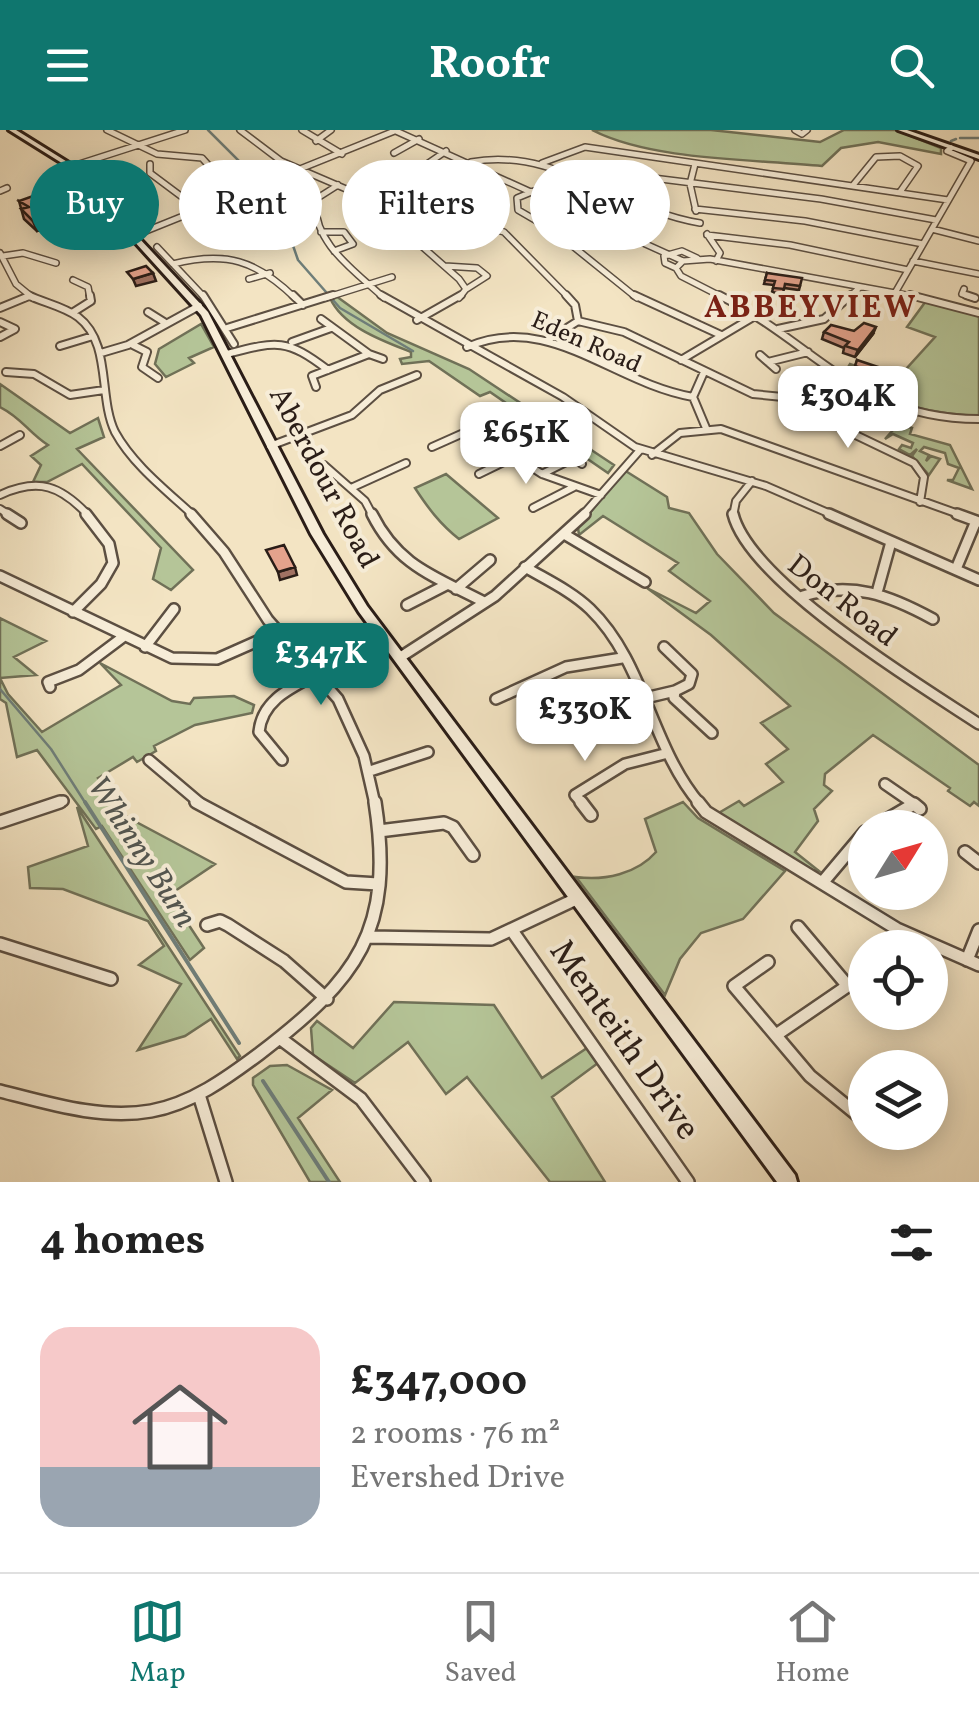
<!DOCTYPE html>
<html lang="en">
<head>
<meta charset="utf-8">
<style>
  :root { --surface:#fff; --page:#f6f6f6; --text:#222; --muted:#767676; --line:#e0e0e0; --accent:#0f766e }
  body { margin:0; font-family:Vollkorn,serif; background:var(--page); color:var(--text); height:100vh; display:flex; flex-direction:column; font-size:38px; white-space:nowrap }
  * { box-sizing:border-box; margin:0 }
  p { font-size:32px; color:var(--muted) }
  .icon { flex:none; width:55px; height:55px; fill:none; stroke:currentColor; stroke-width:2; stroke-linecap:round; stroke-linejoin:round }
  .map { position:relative; height:1052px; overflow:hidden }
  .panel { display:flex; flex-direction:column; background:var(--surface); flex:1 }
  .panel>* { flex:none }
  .banner { position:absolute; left:30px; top:30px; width:920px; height:90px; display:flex; gap:20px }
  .needle { width:65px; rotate:53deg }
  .buttons { position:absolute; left:848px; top:680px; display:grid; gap:20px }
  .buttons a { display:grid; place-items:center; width:100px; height:100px; border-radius:50%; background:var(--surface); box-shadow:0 5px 25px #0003; font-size:50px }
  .price { position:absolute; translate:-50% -85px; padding:0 22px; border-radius:20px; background:#fff; color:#222; font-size:32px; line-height:65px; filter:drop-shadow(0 2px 5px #0008) }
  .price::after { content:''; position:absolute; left:50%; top:60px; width:30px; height:22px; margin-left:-15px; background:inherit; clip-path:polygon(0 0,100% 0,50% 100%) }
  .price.selected { background:var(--accent); color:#fff }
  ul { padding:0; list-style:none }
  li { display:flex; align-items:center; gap:30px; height:250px; padding:0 40px }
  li+li { border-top:2px solid var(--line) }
  li span { display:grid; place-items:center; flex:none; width:280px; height:200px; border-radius:30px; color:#555 }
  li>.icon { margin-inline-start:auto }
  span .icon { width:120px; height:120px; fill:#fffc; stroke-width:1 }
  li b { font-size:42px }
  h2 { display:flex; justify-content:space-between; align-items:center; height:120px; padding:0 40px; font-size:42px }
  .pill { padding:0 35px; border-radius:45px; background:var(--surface); box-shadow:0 5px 25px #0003; font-size:35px; line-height:90px }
  .pill.selected { background:var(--accent); color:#fff }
  header { display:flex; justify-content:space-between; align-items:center; height:130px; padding:0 40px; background:var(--accent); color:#fff; font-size:45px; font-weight:700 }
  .menu { display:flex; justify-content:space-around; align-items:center; height:140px; border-top:2px solid var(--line); background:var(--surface); font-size:28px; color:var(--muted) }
  .menu a { display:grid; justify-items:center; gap:5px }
  .menu .selected { color:var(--accent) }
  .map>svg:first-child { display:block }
  .green { fill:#b5c598; stroke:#707158; stroke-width:2.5 }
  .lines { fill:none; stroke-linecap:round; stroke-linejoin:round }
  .stream-far1 { stroke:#6f7e79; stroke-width:2.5 }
  .stream { stroke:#6f7e79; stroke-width:4 }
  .street-far3-casing { stroke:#5c4f42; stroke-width:8 }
  .street-far2-casing { stroke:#5c4f42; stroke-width:10 }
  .street-far1-casing { stroke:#5c4f42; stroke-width:14 }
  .street-casing { stroke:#5c4f42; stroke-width:16 }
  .secondary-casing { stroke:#2a1d17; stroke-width:6 }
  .street-far3 { stroke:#f7edd8; stroke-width:5 }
  .street-far2 { stroke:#f7edd8; stroke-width:6 }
  .street-far1 { stroke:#f7edd8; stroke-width:9 }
  .street { stroke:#f7edd8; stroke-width:11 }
  .secondary { fill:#f7edd8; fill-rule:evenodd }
  .wall { fill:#c48b78; stroke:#2a1d17; stroke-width:2.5 }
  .shaded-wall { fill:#a07162; stroke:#2a1d17; stroke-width:2.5 }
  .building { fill:#e4a28c; stroke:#2a1d17; stroke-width:2.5 }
  .labels { text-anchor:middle; stroke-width:8; stroke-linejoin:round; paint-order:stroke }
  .far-street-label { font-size:25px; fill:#2a1d17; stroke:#f7edd8 }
  .street-label { font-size:30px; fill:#2a1d17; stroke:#f7edd8 }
  .far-district-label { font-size:32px; font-weight:bold; letter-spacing:2.5px; fill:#7a1f14; stroke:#f7edd8 }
  .water-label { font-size:32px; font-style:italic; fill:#525550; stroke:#f7edd8 }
  .near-street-label { font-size:35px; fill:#2a1d17; stroke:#f7edd8 }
</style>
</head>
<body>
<header><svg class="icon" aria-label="menu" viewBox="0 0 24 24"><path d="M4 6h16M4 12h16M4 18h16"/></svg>Roofr<svg class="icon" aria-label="search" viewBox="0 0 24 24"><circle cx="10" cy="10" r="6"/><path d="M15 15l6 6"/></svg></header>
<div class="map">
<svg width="979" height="1052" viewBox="0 0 979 1052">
  <rect width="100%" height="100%" fill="#f3e4c3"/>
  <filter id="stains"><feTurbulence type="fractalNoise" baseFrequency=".002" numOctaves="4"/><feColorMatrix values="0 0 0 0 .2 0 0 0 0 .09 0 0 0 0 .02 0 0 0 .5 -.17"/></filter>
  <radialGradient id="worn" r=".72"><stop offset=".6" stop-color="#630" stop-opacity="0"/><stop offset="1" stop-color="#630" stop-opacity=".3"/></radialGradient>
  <path class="green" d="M592 0H711L820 12 844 0H896L941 18V24L878 12 841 18 822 36C754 29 652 31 592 0Z
    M336 166 387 203 469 239 614 335 608 343 490 262 480 266 429 231 402 234 400 229 411 227V222C383 211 343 197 330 168Z
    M926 171 979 186V286C933 284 895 275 855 253L861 249 885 256 889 250 847 239 850 234 896 250 935 207 907 197Z
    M201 194 214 217 189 228 194 233 166 247 155 234 159 219Z
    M0 254 70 303 98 288 104 307 77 319 193 440 171 460 153 449 161 418 82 334 47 352H33L41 335 31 326 48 315C28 302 22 288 0 277Z
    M891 280 901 283 896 294 912 298 910 304 950 315 972 359 947 350H953L959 338 948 334 945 323 924 317 920 321 929 325 926 331 931 326 940 329 929 345 912 326 917 319 910 325 899 319 902 315 911 318 913 313 893 304 885 309 893 300 867 289 872 284 886 290Z
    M624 340 667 367 669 378 689 383 717 424 774 483 979 635V676L974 672 970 676 948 661 950 658 873 605 825 644 824 655 832 661 814 679 818 691 795 722 819 741 809 740 717 684 739 671 744 676 783 652 766 634 788 619 761 593 790 576 711 505 647 458 696 483 710 471 669 441 678 433 603 386 579 405 578 398Z
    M446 344 498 388 459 409C440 394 428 378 415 358Z
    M0 488 46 511 14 527 36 545 0 548 8 564 42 602 121 555 100 533 172 571 190 574 194 568 234 566 254 575 252 583 195 595 154 616 156 621 137 632 133 627 98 648 127 687 215 734 169 765 204 818 190 830 102 696 96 699 37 620 17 627 6 573 0 569Z
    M683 672 698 688 785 741 743 789 701 803 680 829 665 865 576 747C604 751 637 744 656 722L645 689Z
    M77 677 240 926 237 929 211 889 185 906 138 920 181 854 139 835 164 816 148 791 63 759 30 758 28 737 88 716Z
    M394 872 494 875 542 948 587 918 598 933 552 967 605 1052H550L467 947 446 964 408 912 355 953 313 925 311 898 317 891 353 918Z
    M287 935 332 960 298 988 340 1052H310L253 955V948L270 936Z"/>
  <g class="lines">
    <path class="stream-far1" d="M208 0 267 59 280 78 298 130 340 178 413 221
      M960 8H979
      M951 11 956 9
      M0 559 51 619 86 674"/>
    <path class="stream" d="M85 672 239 913
      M263 951 329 1052"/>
    <g class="street-far3-casing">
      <path id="street-far3" d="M107 0 157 24 202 28 236 66
        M240 0 281 31 367 68 459 149 466 159 459 168
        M302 0 342 24
        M795 0 802 4 807 0
        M396 1 683 131
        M316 11 331 0
        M394 23 419 9
        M471 32C556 16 619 80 700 93
        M542 33 585 17 948 70
        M150 34V43L229 102 258 91
        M695 34 690 54 696 81
        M70 37 185 0
        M588 53 621 44 821 69 936 90
        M854 54 876 27 900 26 918 36 900 62
        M338 55 316 69C311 112 355 141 384 168
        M0 61 7 58
        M534 61 517 68 518 80 554 101 637 168
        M367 68 387 57 381 38
        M314 73 306 68 320 66
        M695 79 805 91 923 114
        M466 92 504 102 569 168
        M459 97 436 77 467 71
        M932 99 979 111
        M61 102 117 88
        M321 102H344L353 114 334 121
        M707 104 720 123 716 131
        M136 105 397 0
        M707 105 790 115 908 140
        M413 112 454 100 471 83 453 55 427 34 446 21
        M157 117 205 168
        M0 123 16 154 33 168
        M3 126 23 123 56 133
        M683 131 676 138 681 146 724 168
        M683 131 710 129 922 168
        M913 131 979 144
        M173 134C226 121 256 130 295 168
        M445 136 477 138 487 146 465 160
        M676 138 665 133 664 126 682 121 697 128
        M249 149 270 143
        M73 150 88 157 90 168
        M964 159 962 164 974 168
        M895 163 971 31 947 21 951 18
        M25 168 29 166
        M325 168 392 147
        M848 168 859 158"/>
    </g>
    <g class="street-far2-casing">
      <path id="street-far2" d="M28 165C44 173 63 176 78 187 112 213 98 267 115 302 133 335 167 361 194 386
        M203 165 234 214
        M293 165 303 175
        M381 165 563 267 635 317 766 356 835 386
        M634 165 721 205
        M719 165C818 216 859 289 979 289
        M910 165 979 183
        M966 165 975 168
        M0 178 29 166
        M148 182 164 192
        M72 183 91 171 90 165
        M321 189 369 224
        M417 190 461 165
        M578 191 624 202 753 264 793 268 844 252
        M0 192 15 199 0 207
        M227 198 333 165
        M778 199 824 189 851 165
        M548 210 578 191 575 175 566 165
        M292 212 331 198
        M133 215 147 222 142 237 158 248
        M60 216 93 206
        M467 217C549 181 612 253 693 267
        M101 223 128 215 199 176
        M227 224C277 211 286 208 328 240
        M760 225 776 239
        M681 230 755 186
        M768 232 808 222
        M6 242 34 244 70 265 104 260
        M704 242 693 267 706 298
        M316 257 312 246 369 224 383 229
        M793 268 816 286 914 333 924 347 920 372
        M478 278 494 290
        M473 299 542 344 601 365
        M0 316 20 305
        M270 316 352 285 380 260 417 245
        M432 317 497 288
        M652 325 680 303 721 299 964 386
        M324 335 365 371 373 386
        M479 344 514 327
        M542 344 574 328 582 334
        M351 358 406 333
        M0 365C39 347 61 356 89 386
        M533 378 574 357
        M0 379 11 386
        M582 386 640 320
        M733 386 736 371 752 351"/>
    </g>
    <g class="street-far1-casing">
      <path id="street-far1" d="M7 384 21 393
        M191 384 224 422 268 490 338 569 364 626 375 674
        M372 384C398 436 434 446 484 472
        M733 384C750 452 918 554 979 594
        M829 384 979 450
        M957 384 979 392
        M564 404 645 452
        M525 437C547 450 571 461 590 479 645 532 651 617 700 674
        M956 439 976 391
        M0 446 172 528 217 529 278 502
        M456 459 490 430
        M878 459 891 412
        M803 466C852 451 889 465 933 489
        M407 475 446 455
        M73 482 101 454 113 433 109 414 86 384
        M145 517 174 479
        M664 517 692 544 689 554 675 561 674 568 712 603
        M399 528 495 466 585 384
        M50 557 48 552 79 540 123 507
        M496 569 566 537 622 528
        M641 569 675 561
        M149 630 201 674
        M282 630 259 602C262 569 293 557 319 543
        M370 641 428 622
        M885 654 914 674
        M53 674 63 671
        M583 674 575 665 625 634 668 623"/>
    </g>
    <g class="street-casing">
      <path id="street" d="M196 672 346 752 378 754
        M581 672 591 685
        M698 672 706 682 897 799 979 835
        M0 692 60 672
        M873 698 914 674 920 679
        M379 701 444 693 453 697 473 725
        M965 722 979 733
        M822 753 865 702
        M207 795 220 791 228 795 284 831 327 869
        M798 797 847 855
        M513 802 688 1052
        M369 807 491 809 576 769
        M0 814 111 849
        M887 818 897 799
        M967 830 979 800
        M768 832 734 856 810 946 865 991
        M776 905 865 844
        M281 909 361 969 424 1052
        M0 961C48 973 101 990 151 981 191 974 227 948 259 924 357 849 395 801 375 672
        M200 968 226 1052"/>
    </g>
    <g class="secondary-casing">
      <path id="secondary" d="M9 0H16L69 33 208 182 323 404 367 476 795 1045 797 1052H777L359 482 311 404 201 185 65 35Z
        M898 0H907L979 25V29Z"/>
    </g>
    <use href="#street-far3" class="street-far3"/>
    <use href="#street-far2" class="street-far2"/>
    <use href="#street-far1" class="street-far1"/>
    <use href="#street" class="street"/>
    <use href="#secondary" class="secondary"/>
  </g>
  <path class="wall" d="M19 71 53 86 57 95 37 101 24 89Z
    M261 88 282 106 266 111 255 107 246 110Z
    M767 143 800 156 799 160 784 158 783 164 772 162 774 155 764 154Z
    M854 201 873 204 855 227 843 223 844 218 822 209 824 202Z
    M857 230 890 250 883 255 853 244Z"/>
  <path class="shaded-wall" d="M53 86 57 95 37 101 33 91Z
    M280 98 282 106 266 111 264 104Z
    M254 100 255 107 246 110 244 103Z
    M153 143 156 151 136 156 133 149Z
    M876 197 873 204 855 227 858 220Z
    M893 242 890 250 883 255 886 247Z
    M295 437 297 445 280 450 278 442Z"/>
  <path class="building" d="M36 65 53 86 33 91 21 79 29 77 19 71Z
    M261 88 280 98 264 104 254 100 244 103Z
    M146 136 153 143 133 149 127 142Z
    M767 143 802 148 800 156 785 154 784 159 773 158 775 151 765 150Z
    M864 193 876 197 858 220 845 216 849 212 824 202 831 195 854 201Z
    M857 230 893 242 886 247 855 236Z
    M284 415 295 437 278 442 266 420Z"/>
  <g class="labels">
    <g class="far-street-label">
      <text transform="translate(587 211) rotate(24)" y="9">Eden Road</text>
    </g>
    <g class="street-label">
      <text transform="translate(325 347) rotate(62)" y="10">Aberdour Road</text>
      <text transform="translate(843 470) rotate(38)" y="10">Don Road</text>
    </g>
    <g class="far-district-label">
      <text x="811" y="187">ABBEYVIEW</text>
    </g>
    <g class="water-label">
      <text transform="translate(143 721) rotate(57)" y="11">Whinny Burn</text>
    </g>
    <g class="near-street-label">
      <text transform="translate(626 909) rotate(55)" y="12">Menteith Drive</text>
    </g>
  </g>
  <rect width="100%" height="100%" filter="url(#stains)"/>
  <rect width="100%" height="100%" fill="url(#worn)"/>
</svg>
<div class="buttons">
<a><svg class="needle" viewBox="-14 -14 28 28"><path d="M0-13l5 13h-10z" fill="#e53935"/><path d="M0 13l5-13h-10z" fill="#767676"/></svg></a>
<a><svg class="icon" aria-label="locate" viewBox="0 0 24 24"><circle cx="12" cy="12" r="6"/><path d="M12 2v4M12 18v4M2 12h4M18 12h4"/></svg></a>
<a><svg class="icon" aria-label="layers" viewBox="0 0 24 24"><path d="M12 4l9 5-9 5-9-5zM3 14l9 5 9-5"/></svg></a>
</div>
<b class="price" style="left:848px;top:321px">£304K</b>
<b class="price" style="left:526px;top:357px">£651K</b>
<b class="price selected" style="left:321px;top:578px">£347K</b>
<b class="price" style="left:585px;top:634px">£330K</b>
<div class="banner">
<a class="pill selected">Buy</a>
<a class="pill">Rent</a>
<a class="pill">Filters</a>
<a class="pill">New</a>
</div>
</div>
<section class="panel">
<h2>4 homes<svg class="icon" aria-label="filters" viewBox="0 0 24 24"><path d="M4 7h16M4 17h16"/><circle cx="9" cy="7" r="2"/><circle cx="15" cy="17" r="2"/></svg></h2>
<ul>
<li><span style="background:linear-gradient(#f6c9c9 70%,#9aa5b1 0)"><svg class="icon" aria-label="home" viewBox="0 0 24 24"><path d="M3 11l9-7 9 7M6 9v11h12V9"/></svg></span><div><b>£347,000</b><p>2 rooms · 76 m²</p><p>Evershed Drive</p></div></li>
</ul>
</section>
<nav class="menu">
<a class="selected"><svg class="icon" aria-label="map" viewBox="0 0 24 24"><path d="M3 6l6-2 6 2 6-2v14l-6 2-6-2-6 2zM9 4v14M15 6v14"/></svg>Map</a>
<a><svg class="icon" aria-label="saved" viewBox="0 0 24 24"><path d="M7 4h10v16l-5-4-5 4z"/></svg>Saved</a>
<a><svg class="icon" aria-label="home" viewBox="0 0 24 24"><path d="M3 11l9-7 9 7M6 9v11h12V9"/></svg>Home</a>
</nav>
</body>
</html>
